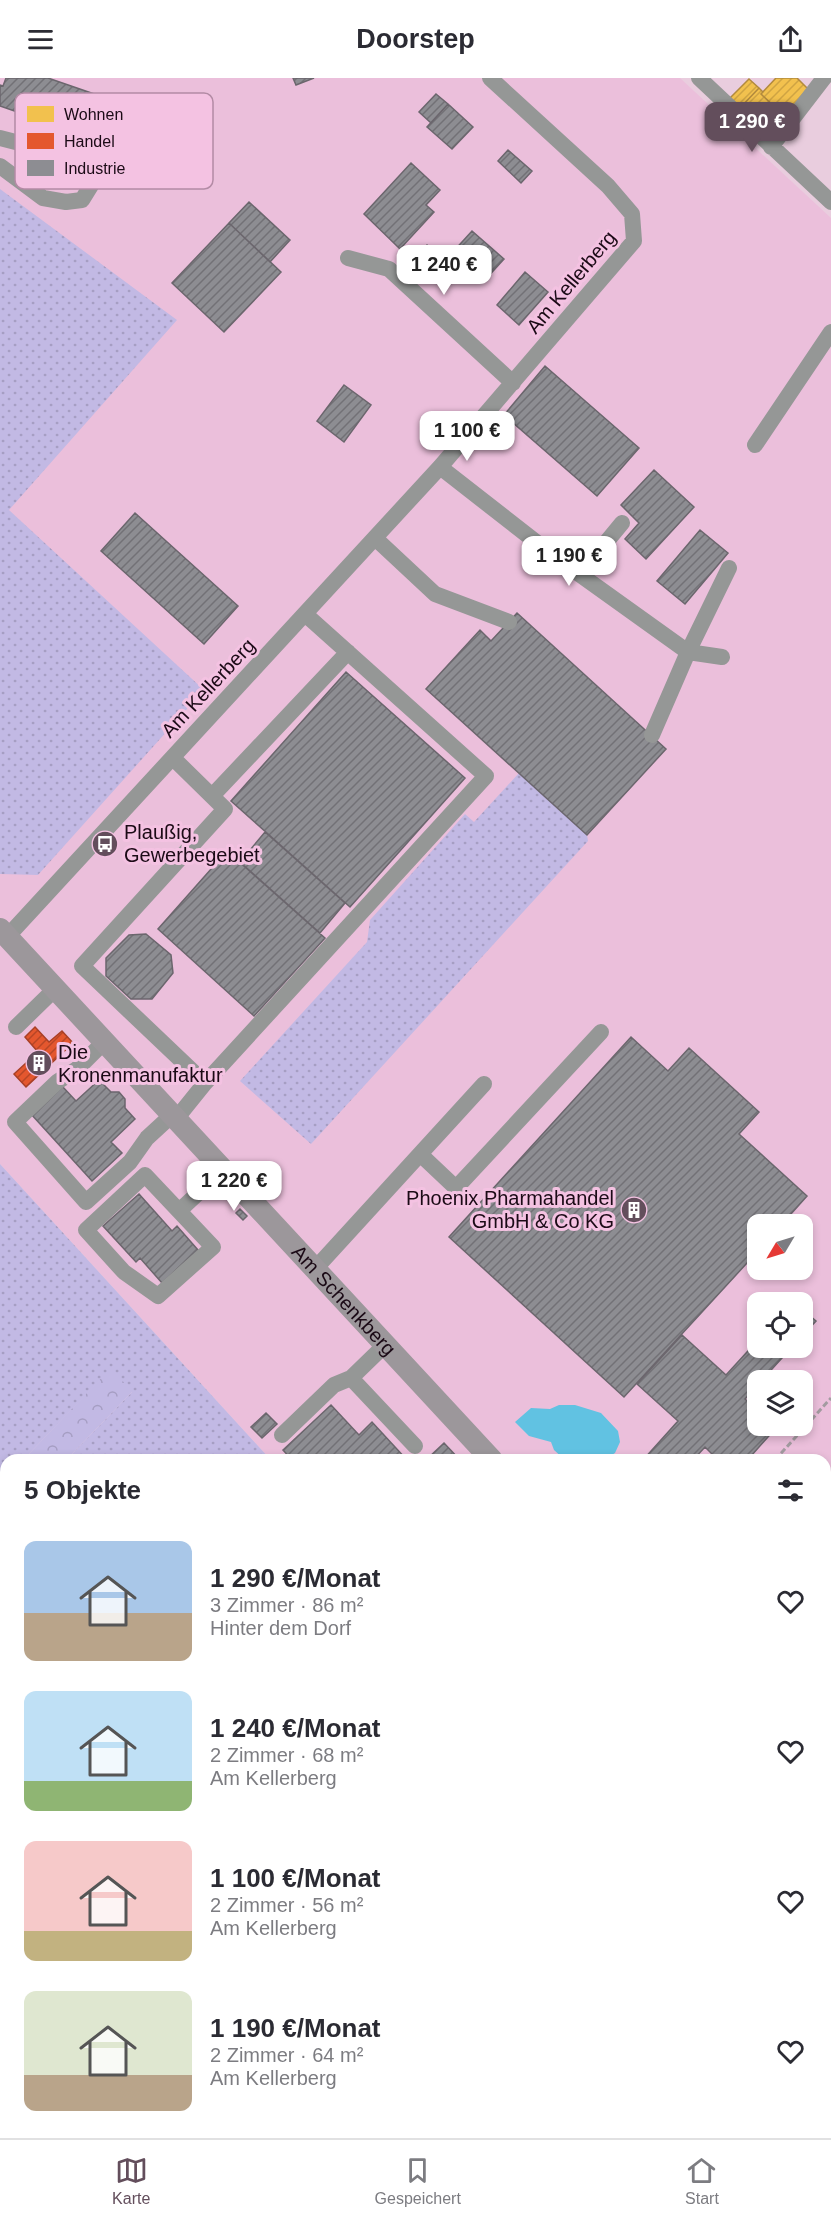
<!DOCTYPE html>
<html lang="de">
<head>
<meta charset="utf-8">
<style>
  :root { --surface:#fff; --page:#f7f7f7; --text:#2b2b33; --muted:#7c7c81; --line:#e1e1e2; --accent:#634e5c }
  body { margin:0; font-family:Arial,sans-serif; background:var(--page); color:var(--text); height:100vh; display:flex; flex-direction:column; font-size:22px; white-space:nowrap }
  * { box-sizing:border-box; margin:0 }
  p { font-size:20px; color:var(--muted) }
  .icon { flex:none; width:33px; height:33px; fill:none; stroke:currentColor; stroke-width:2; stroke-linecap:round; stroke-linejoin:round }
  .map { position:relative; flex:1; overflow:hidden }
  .sheet { position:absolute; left:0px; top:1376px; width:831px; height:686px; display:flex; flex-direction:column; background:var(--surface); border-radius:18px 18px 0 0; box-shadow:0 3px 9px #0003 }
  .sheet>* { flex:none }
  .needle { width:39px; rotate:232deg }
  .fabs { position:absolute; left:747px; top:1136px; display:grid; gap:12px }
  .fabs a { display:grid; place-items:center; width:66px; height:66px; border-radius:12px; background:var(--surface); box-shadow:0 3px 9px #0003; font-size:30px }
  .price { position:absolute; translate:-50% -51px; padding:0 14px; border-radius:12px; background:#fff; color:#222; font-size:20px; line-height:39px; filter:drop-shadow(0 2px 3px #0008) }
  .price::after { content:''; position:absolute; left:50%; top:36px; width:18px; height:14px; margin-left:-9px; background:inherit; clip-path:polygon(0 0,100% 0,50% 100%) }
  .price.selected { background:var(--accent); color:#fff }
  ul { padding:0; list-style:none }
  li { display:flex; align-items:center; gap:18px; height:150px; padding:0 24px }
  li span { display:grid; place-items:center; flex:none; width:168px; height:120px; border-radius:12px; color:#555 }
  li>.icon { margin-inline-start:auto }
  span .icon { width:72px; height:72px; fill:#fffc; stroke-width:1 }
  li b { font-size:26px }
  h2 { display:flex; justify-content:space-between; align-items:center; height:72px; padding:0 24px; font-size:26px }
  header { display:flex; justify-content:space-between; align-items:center; height:78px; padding:0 24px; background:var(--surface); font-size:27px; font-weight:800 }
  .dock { display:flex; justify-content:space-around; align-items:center; height:84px; border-top:2px solid var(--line); background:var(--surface); font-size:16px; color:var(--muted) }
  .dock a { display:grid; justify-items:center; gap:3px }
  .dock .selected { color:var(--accent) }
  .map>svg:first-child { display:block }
  .built { fill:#ebbfdb; fill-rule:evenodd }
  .grass { fill:url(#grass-dots) }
  .forest { fill:url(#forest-crowns) }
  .water { fill:#61c2e2 }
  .homes { fill:url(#homes-hatch); stroke:#b28a3d; stroke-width:1.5 }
  .shops { fill:url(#shops-hatch); stroke:#a84027; stroke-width:1.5 }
  .industry { fill:url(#industry-hatch); stroke:#6b666d; stroke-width:1.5 }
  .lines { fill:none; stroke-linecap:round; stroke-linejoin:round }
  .stream { stroke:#61c2e2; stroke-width:5 }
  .path { stroke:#a39ba0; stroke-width:3; stroke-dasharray:6 3; stroke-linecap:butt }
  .minor { stroke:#959796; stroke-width:16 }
  .major { stroke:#9c979b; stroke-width:22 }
  .labels { text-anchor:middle; stroke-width:6; stroke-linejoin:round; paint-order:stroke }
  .street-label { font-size:20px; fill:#1b0a16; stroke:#f4c2e2 }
  .poi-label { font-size:20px; fill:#1b0a16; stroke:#f4c2e2; text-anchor:start }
  .key { fill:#f4c2e2; stroke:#b38ba5; stroke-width:1.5 }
  .key-label { font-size:16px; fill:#1b0a16 }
</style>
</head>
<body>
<header><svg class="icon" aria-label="menu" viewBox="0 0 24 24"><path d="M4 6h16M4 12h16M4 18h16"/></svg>Doorstep<svg class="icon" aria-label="share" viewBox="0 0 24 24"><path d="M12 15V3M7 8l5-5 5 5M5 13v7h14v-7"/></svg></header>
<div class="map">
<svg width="831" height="2060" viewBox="0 0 831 2060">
  <defs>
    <pattern id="grass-dots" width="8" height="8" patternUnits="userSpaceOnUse" patternTransform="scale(1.5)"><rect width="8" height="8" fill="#c2b9e4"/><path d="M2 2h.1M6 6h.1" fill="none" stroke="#a69ec3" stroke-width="1.8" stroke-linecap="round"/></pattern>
    <pattern id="forest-crowns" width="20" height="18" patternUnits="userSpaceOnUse" patternTransform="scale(1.5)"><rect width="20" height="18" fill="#c2b9e4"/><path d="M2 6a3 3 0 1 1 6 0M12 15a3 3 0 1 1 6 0" fill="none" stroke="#a69ec3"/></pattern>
    <pattern id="homes-hatch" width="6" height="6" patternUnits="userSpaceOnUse" patternTransform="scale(1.5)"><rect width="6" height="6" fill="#f2c14e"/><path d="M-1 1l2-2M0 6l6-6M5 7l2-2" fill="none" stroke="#cfa443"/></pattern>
    <pattern id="shops-hatch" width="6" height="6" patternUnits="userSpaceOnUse" patternTransform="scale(1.5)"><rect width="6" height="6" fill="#e4572e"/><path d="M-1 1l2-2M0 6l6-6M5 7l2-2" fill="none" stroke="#b84626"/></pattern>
    <pattern id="industry-hatch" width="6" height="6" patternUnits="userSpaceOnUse" patternTransform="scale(1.5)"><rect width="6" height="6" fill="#8d8d92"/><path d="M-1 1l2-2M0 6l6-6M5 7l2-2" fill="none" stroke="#727176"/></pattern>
  </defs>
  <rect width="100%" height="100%" fill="#e9cdde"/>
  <path class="built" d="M0 0H680L831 140V1669L825 1675V1382L270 1381 0 1086ZM758 1146H802V1191H758ZM758 1224H802V1269H758ZM758 1302H802V1347H758Z"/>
  <path class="grass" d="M0 111 177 242 9 432 204 612 38 797 0 796Z
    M519 695 587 757 588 763 311 1066 240 1003 367 864 370 842 465 736 474 744Z
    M0 1086 270 1381H67L132 1314 110 1292 24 1381 6 1382V1400L0 1406Z
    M6 1444V1681L0 1674V1450Z
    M0 1689 6 1697V2055H255L250 2060H0Z
    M825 1768 831 1775V1801L825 1793Z
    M825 1806 831 1813V2060H528L532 2055H825Z
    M283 2055H354L358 2060H288Z
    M366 2055H507L502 2060H370Z"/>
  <path class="forest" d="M110 1291 133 1313 67 1381H24Z
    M6 1400V1444L0 1450V1406Z"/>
  <path class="water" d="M559 1327H575L601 1335 618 1353 620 1364 615 1375 605 1381 565 1382 554 1372 551 1364 529 1358 515 1344 531 1330 550 1331Z
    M255 2055H283L288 2060H250Z"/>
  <path class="homes" d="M776 0H797L810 13 785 39 761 16Z
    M749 1 759 10 739 31 729 21Z
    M759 10 763 14 761 16 774 28 756 46 739 31Z"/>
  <path class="shops" d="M35 949 49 964 62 953 73 965 26 1009 14 996 38 974 25 959Z"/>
  <path class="industry" d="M6 0H48L103 19 89 59 0 28V7L3 8Z
    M293 0H314L296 7Z
    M436 16 448 26 431 45 419 34Z
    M448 26 473 49 452 71 427 49Z
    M508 72 532 93 521 105 498 83Z
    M411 85 440 112 426 127 434 134 400 171 364 136Z
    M249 124 290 162 270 184 229 145Z
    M229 145 281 194 224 254 172 205Z
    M472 153 504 181 484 203 452 175Z
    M427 167 446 185 431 201 412 183Z
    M525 194 548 214 519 247 497 227Z
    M545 288 639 370 597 418 504 337Z
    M344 307 371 327 344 364 317 343Z
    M654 392 694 429 646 481 625 461 639 445 621 427Z
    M135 435 238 528 204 566 101 473Z
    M700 452 728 475 685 526 657 503Z
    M517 535 666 671 587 757 426 611 480 552 491 563Z
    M346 594 465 700 350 829 231 723Z
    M265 754 345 825 320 855 240 784Z
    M227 773 325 860 254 938 158 851Z
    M146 856 171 877 173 895 152 921H131L106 898V880L129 857Z
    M631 959 668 993 689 970 759 1034 739 1056 807 1118 782 1146H758V1173L624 1319 449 1159Z
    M99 1002 111 1014H119L125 1021V1030L135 1041 111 1064 122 1075 92 1103 31 1036 62 1008 76 1023Z
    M139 1116 172 1153 177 1148 198 1172 162 1205 140 1180 136 1184 103 1148Z
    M240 1131 247 1138 243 1142 236 1135Z
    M802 1231 816 1243 802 1258Z
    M682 1257 726 1297 758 1262V1269H792L762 1302H758V1307L745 1321 758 1333V1347H773L776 1350 751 1378 754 1382H718L705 1369 693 1382H643L678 1343 637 1306Z
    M331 1327 359 1357 372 1344 407 1382H292L283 1372Z
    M266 1335 277 1346 262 1360 251 1349Z
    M444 1365 460 1382H426Z"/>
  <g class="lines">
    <path class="stream" d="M5 1857 6 1859"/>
    <path class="path" d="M775 1382 831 1320
      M0 1682 6 1689
      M825 1800 831 1807
      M361 2055 364 2060
      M195 2060 199 2055
      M517 2060 522 2055"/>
    <path class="minor" d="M699 0 831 124
      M0 60 39 70 77 69 94 84 95 101 82 122 66 124 43 120 0 88
      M771 69 824 0
      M348 180 389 191 513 305
      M755 367 831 254
      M440 389 554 478 688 574 722 579
      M375 460 435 516 509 544
      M580 496 622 445
      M652 657 688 574 729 490
      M173 680 225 731 82 888 205 1005 176 1041
      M212 718 348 574
      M7 859 440 389 634 163 632 136 608 108 490 0
      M16 949 55 911
      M104 964 77 991 57 1004 15 1044 86 1124 130 1084 147 1060 172 1037
      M205 1005 486 698 305 536
      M420 1076 456 1110 601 954
      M179 1133 145 1097 86 1152 124 1194 158 1218 213 1169 179 1133 223 1092
      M315 1191 484 1006
      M385 1267 351 1300 415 1368
      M282 1357 334 1307 351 1300
      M825 1723 831 1717"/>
    <g class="major">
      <path id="s1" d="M0 851 492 1382"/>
      <path d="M825 1753 831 1760"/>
    </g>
  </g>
  <defs>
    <g id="bus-disc" transform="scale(1.35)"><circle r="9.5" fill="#634e5c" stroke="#f4c2e2"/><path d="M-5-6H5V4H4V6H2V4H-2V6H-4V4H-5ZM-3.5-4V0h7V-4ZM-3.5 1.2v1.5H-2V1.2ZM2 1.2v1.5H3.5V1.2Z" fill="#fff"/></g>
    <g id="building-disc" transform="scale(1.35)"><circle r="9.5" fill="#634e5c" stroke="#f4c2e2"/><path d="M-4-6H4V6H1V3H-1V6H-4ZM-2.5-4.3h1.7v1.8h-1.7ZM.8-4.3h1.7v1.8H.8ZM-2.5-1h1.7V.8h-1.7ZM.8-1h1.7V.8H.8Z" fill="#fff"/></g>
  </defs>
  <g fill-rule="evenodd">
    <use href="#bus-disc" x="105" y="766"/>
    <use href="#building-disc" x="39" y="985"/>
    <use href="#building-disc" x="634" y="1132"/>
  </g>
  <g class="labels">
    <g class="street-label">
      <text transform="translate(571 204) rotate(-50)" y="7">Am Kellerberg</text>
      <text transform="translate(208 610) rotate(-47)" y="7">Am Kellerberg</text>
      <text dy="7" stroke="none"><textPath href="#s1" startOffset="506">Am Schenkberg</textPath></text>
    </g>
    <g class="poi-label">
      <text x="124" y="761">Plaußig,<tspan x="124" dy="23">Gewerbegebiet</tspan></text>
      <text x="58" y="981">Die<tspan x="58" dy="23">Kronenmanufaktur</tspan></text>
      <text x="614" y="1127" text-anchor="end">Phoenix Pharmahandel<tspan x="614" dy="23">GmbH &amp; Co KG</tspan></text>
    </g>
  </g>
  <rect x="15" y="15" width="198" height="96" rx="9" class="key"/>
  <rect x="27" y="28" width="27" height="16" fill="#f2c14e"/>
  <rect x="27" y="55" width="27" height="16" fill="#e4572e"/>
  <rect x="27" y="82" width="27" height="16" fill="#8d8d92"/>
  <g class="key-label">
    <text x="64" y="42">Wohnen</text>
    <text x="64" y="69">Handel</text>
    <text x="64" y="96">Industrie</text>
  </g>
</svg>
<div class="fabs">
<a><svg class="needle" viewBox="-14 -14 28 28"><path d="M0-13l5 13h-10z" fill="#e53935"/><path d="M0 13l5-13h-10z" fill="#7c7c81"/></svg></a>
<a><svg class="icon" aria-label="locate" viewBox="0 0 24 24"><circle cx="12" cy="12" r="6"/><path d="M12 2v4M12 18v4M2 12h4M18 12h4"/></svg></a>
<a><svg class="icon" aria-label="layers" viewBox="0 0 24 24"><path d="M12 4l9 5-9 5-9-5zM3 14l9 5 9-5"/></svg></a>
</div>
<b class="price selected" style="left:752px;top:75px">1 290 €</b>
<b class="price" style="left:444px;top:218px">1 240 €</b>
<b class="price" style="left:467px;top:384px">1 100 €</b>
<b class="price" style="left:569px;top:509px">1 190 €</b>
<b class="price" style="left:234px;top:1134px">1 220 €</b>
<section class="sheet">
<h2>5 Objekte<svg class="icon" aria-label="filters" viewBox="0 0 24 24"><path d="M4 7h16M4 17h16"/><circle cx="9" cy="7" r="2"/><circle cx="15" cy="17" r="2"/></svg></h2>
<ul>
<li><span style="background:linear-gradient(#a9c7e8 60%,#b9a48a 0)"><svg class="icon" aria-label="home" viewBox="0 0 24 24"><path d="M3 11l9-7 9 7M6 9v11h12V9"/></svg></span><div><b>1 290 €/Monat</b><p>3 Zimmer · 86 m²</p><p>Hinter dem Dorf</p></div><svg class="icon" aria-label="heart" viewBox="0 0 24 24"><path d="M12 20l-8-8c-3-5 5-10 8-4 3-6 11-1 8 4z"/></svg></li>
<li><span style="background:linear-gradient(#bfe0f5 75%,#8fb573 0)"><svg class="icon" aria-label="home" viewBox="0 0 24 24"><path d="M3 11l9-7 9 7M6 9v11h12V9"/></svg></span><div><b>1 240 €/Monat</b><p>2 Zimmer · 68 m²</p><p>Am Kellerberg</p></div><svg class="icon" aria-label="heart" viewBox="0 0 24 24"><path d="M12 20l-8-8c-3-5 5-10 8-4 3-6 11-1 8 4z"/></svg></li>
<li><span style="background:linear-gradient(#f6c9c9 75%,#c2b280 0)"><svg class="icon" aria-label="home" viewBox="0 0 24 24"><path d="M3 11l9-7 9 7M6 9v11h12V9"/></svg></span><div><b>1 100 €/Monat</b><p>2 Zimmer · 56 m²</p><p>Am Kellerberg</p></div><svg class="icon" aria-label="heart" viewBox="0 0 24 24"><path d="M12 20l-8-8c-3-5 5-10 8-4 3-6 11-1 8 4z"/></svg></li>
<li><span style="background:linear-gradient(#dfe7d0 70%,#b9a48a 0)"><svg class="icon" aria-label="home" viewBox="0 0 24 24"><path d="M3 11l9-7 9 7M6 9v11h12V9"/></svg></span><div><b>1 190 €/Monat</b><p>2 Zimmer · 64 m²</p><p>Am Kellerberg</p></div><svg class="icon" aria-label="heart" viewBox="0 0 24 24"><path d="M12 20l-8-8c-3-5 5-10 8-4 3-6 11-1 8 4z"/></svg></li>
</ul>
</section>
</div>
<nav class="dock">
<a class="selected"><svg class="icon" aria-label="map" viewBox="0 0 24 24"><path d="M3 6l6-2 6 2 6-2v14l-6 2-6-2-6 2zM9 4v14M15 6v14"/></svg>Karte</a>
<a><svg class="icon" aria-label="saved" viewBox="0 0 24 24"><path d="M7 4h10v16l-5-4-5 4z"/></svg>Gespeichert</a>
<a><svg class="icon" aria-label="home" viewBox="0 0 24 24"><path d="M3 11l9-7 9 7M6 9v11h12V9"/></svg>Start</a>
</nav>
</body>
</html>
